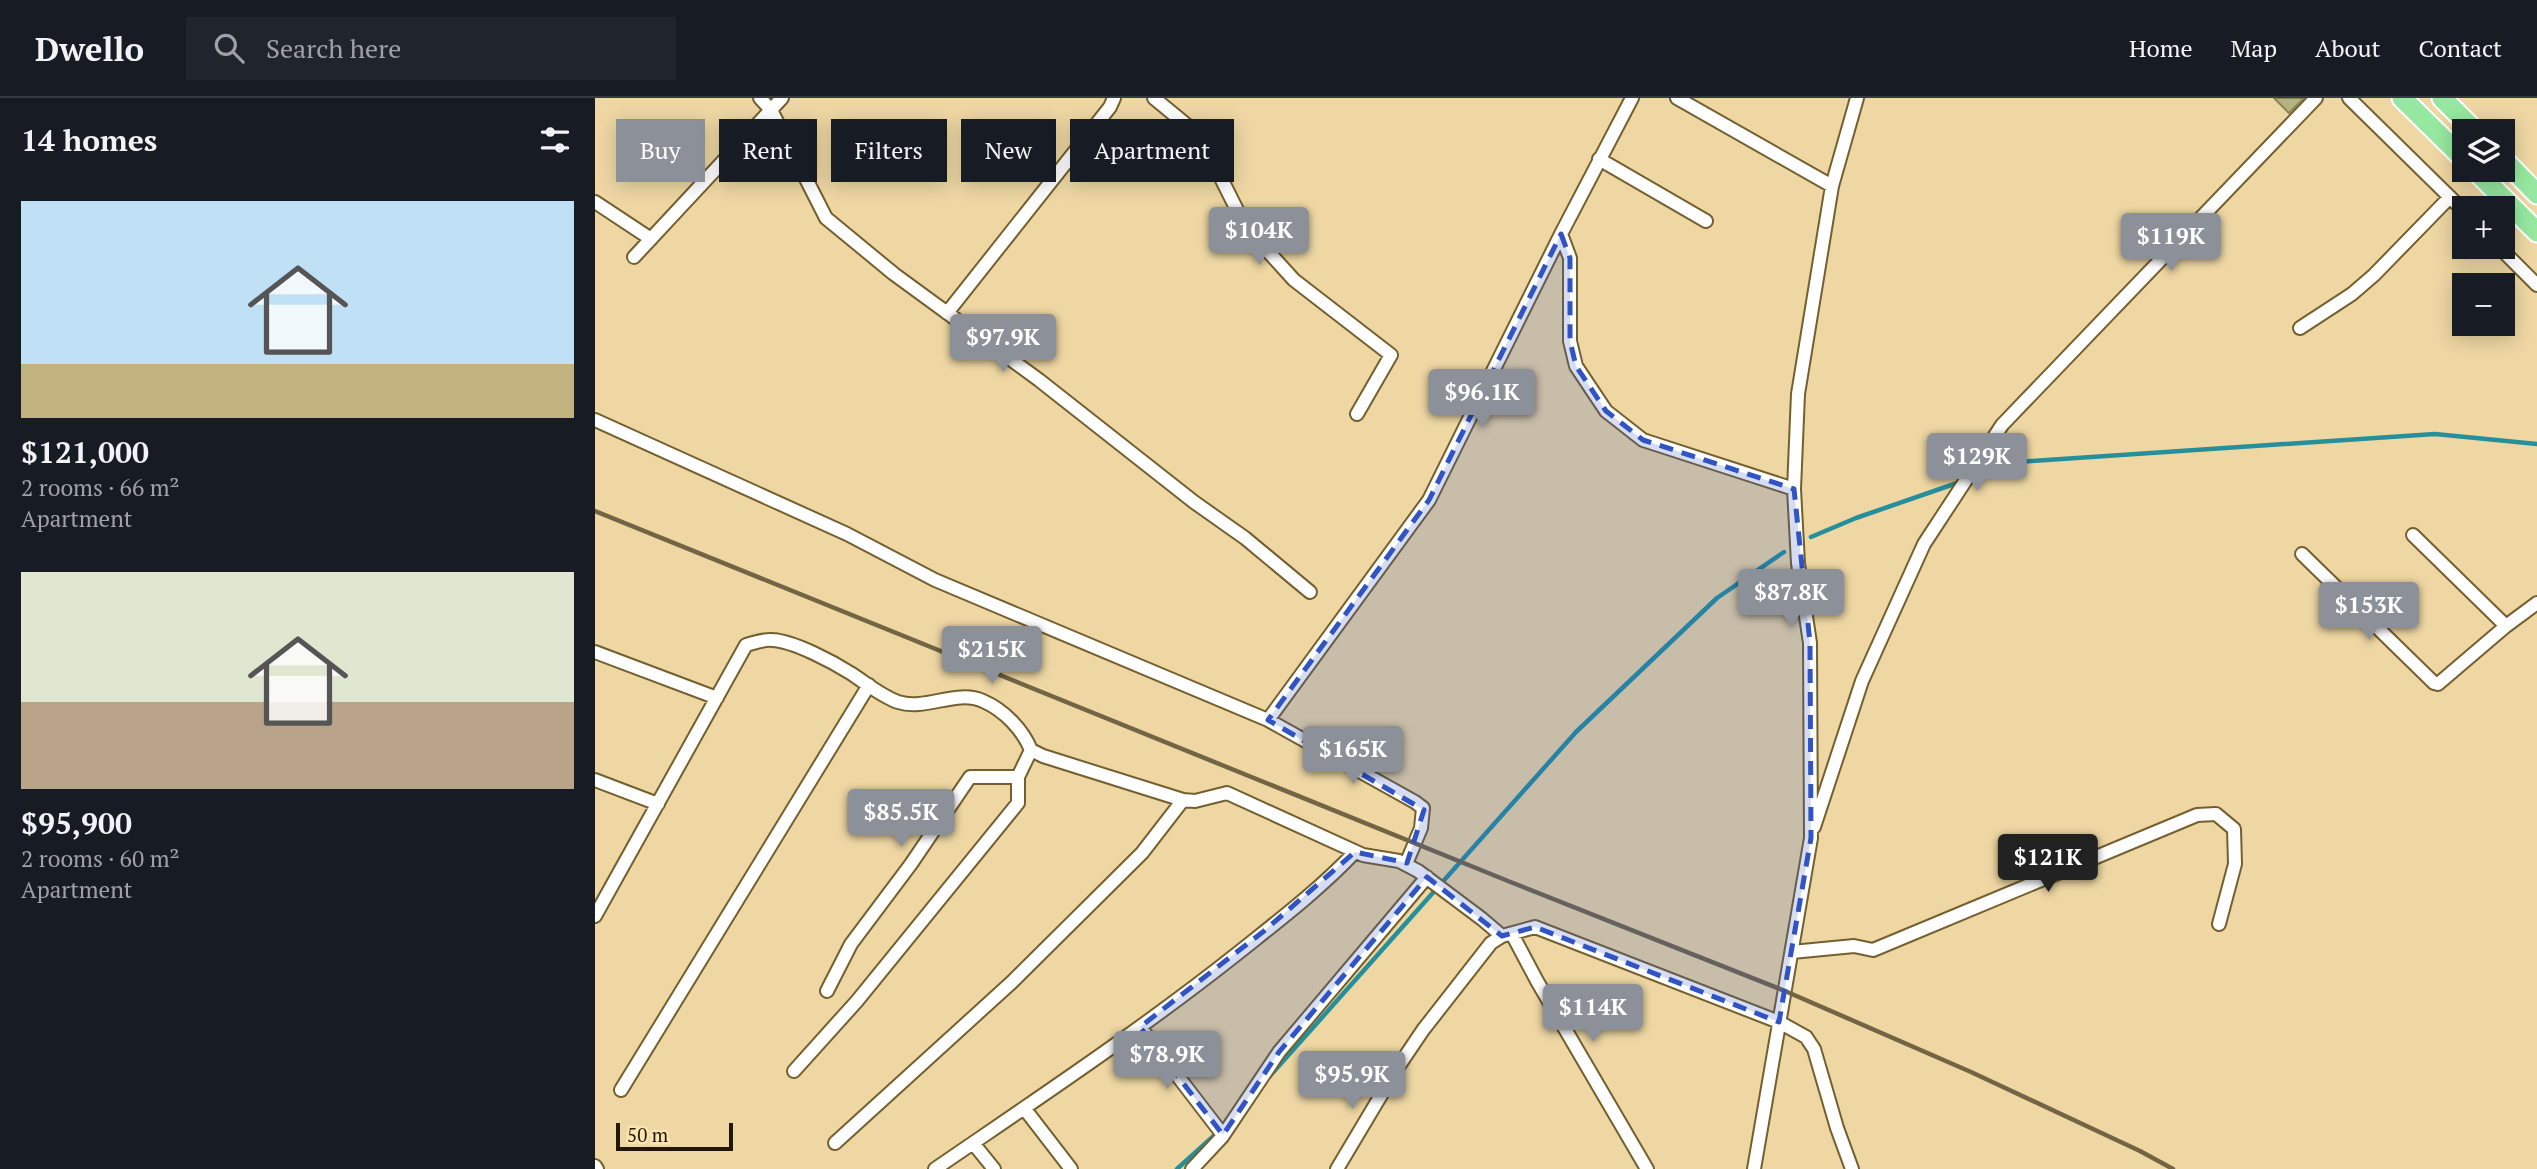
<!DOCTYPE html>
<html lang="en">
<head>
<meta charset="utf-8">
<style>
  :root { --surface:#171b24; --page:#20242c; --text:#f1f3f6; --muted:#9ea1a6; --line:#363941; --accent:#8c9099 }
  body { margin:0; font-family:"PT Serif",serif; background:var(--page); color:var(--text); height:100vh; display:flex; flex-direction:column; font-size:26px; white-space:nowrap }
  * { box-sizing:border-box; margin:0 }
  p { font-size:23px; color:var(--muted) }
  .icon { flex:none; width:38px; height:38px; fill:none; stroke:currentColor; stroke-width:2; stroke-linecap:round; stroke-linejoin:round }
  .map { position:relative; flex:1; overflow:hidden }
  .drawer { display:flex; flex-direction:column; background:var(--surface); width:595px }
  .drawer>* { flex:none }
  .top-card { position:absolute; left:21px; top:21px; width:665px; height:63px; display:flex; gap:14px }
  .tools { position:absolute; left:1857px; top:21px; display:grid; gap:14px }
  .tools a { display:grid; place-items:center; width:63px; height:63px; border-radius:0px; background:var(--surface); box-shadow:0 4px 18px #0003; font-size:35px }
  .scale { position:absolute; left:21px; bottom:18px; width:117px; box-sizing:border-box; padding-left:7px; border:4px solid #201804; border-top:0; font-size:19px; line-height:24px; white-space:nowrap; color:#201804; -webkit-text-stroke:5px #fbe4b0; paint-order:stroke }
  .price { position:absolute; translate:-50% -60px; padding:0 16px; border-radius:7px; background:var(--accent); color:#fff; font-size:23px; line-height:46px; filter:drop-shadow(0 2px 4px #0008) }
  .price::after { content:''; position:absolute; left:50%; top:42px; width:21px; height:16px; margin-left:-10px; background:inherit; clip-path:polygon(0 0,100% 0,50% 100%) }
  .price.selected { background:#222; color:#fff }
  ul { padding:0; list-style:none }
  li { display:grid; align-content:center; gap:14px; height:371px; padding:0 21px }
  li span { display:grid; place-items:center; height:217px; border-radius:0px; color:#555 }
  li>.icon { margin-inline-start:auto }
  span .icon { width:126px; height:126px; fill:#fffc; stroke-width:1 }
  li b { font-size:30px }
  h2 { display:flex; justify-content:space-between; align-items:center; height:84px; padding:0 21px; font-size:30px }
  .chip { padding:0 24px; border-radius:0px; background:var(--surface); box-shadow:0 4px 18px #0003; font-size:24px; line-height:63px }
  .chip.selected { background:var(--accent); color:#fff }
  header { display:flex; align-items:center; gap:42px; box-sizing:border-box; height:98px; padding:0 35px; background:var(--surface); border-bottom:2px solid var(--line) }
  header strong { font-size:33px }
  nav { display:flex; gap:38px; margin-inline-start:auto; font-size:24px }
  .search { width:490px; height:63px; background:var(--page); display:flex; align-items:center; gap:18px; box-sizing:border-box; padding:0 24px; border-radius:0px; color:var(--muted); font-size:26px }
  main { display:flex; flex:1; min-height:0 }
  .map>svg:first-child { display:block }
  .lines { fill:none; stroke-linecap:round; stroke-linejoin:round }
  .stream { stroke:#258f9c; stroke-width:4.5 }
  .building { fill:#b5b37e; stroke:#898753; stroke-width:2 }
  .minor-casing { stroke:#745f2e; stroke-width:16 }
  .trunk-casing { stroke:#fff; stroke-width:23 }
  .minor { stroke:#fff; stroke-width:12 }
  .trunk { stroke:#96e8a0; stroke-width:19 }
  .rail { stroke:#736544; stroke-width:4.5 }
  .marked { fill:#3154c4; fill-opacity:0.2; stroke:#3154c4; stroke-width:5; stroke-dasharray:14 9; stroke-linejoin:round }
</style>
</head>
<body>
<header>
<strong>Dwello</strong>
<div class="search"><svg class="icon" aria-label="search" viewBox="0 0 24 24"><circle cx="10" cy="10" r="6"/><path d="M15 15l6 6"/></svg>Search here</div>
<nav><a>Home</a><a>Map</a><a>About</a><a>Contact</a></nav>
</header>
<main>
<section class="drawer">
<h2>14 homes<svg class="icon" aria-label="filters" viewBox="0 0 24 24"><path d="M4 7h16M4 17h16"/><circle cx="9" cy="7" r="2"/><circle cx="15" cy="17" r="2"/></svg></h2>
<ul>
<li><span style="background:linear-gradient(#bfe0f5 75%,#c2b280 0)"><svg class="icon" aria-label="home" viewBox="0 0 24 24"><path d="M3 11l9-7 9 7M6 9v11h12V9"/></svg></span><div><b>$121,000</b><p>2 rooms · 66 m²</p><p>Apartment</p></div></li>
<li><span style="background:linear-gradient(#dfe7d0 60%,#b9a48a 0)"><svg class="icon" aria-label="home" viewBox="0 0 24 24"><path d="M3 11l9-7 9 7M6 9v11h12V9"/></svg></span><div><b>$95,900</b><p>2 rooms · 60 m²</p><p>Apartment</p></div></li>
</ul>
</section>
<div class="map">
<svg width="1942" height="1071" viewBox="0 0 1942 1071">
  <rect width="100%" height="100%" fill="#eed7a3"/>
  <g class="lines">
    <path class="stream" d="M1376 380 1422 364 1840 336 1942 346
      M1216 439 1261 420 1365 384
      M674 979 981 634 1122 500 1189 454
      M582 1071 623 1034"/>
  </g>
  <path class="building" d="M1679 0H1709L1694 15Z"/>
  <g class="lines">
    <g class="minor-casing">
      <path id="minor" d="M165 0 176 12 231 120 299 176 444 282 599 404 650 440 715 494
        M559 0 605 38 650 128 699 182 796 257 762 316
        M1082 0 1237 88
        M1754 0 1869 113
        M1004 61 1111 123
        M0 104 56 141
        M966 136 975 160V243L981 268 1011 313 1048 342 1199 391
        M1904 149 1942 187
        M39 159 187 0
        M352 215 515 9 519 0
        M1705 230 1757 196 1779 177 1855 99
        M0 322 252 436 340 482 673 622 820 704 828 710 826 730 811 766
        M1818 437 1911 528
        M1707 456 1839 585 1843 586 1911 528 1942 505
        M0 554 122 600
        M673 622 834 402 966 136 1037 0
        M0 682 63 706
        M1219 729 1267 583 1329 446 1407 327 1721 0
        M0 818 151 547C159 545 169 541 177 542 199 543 238 564 257 576 272 586 286 598 303 604 331 613 361 591 388 603 409 612 428 632 436 652L448 658 588 702 600 703 632 695 768 757 804 763 823 773 887 821 907 838
        M917 836 942 883 1052 1071
        M1197 854 1259 848 1278 852 1602 717 1621 716 1639 731 1640 766 1624 826
        M232 893 256 846 316 766 375 679H423
        M545 929 628 1037
        M199 973 262 903 423 705V679L436 652
        M26 992 274 587
        M429 1010 476 1071
        M240 1045 417 884 547 755 588 702
        M378 1045 399 1071
        M0 1068 2 1071
        M340 1071C442 1001 546 932 643 855 683 823 725 791 760 754
        M597 1071 627 1039 684 954 832 779
        M742 1071 801 972 828 932 896 845 907 838 940 829 1184 924 1211 939 1219 951 1242 1030 1257 1071
        M1159 1071 1216 740 1215 545 1203 465 1199 391 1203 296 1237 88 1262 0"/>
    </g>
    <g class="trunk-casing">
      <path id="trunk" d="M1807 0 1869 61
        M1847 0 1880 33
        M1908 61 1942 96
        M1880 72 1942 134"/>
    </g>
    <use href="#minor" class="minor"/>
    <use href="#trunk" class="trunk"/>
    <path class="rail" d="M0 413 913 783 1190 893 1376 974 1545 1053 1578 1071"/>
  </g>
  <path class="marked" d="M966 136 975 160V243L981 268 1011 313 1048 342 1199 391 1215 545 1216 740 1184 924 940 829 907 838 832 779 684 954 628 1037 545 929 669 833 760 754 812 765 829 712 673 622 834 402Z"/>
</svg>
<div class="tools">
<a><svg class="icon" aria-label="layers" viewBox="0 0 24 24"><path d="M12 4l9 5-9 5-9-5zM3 14l9 5 9-5"/></svg></a>
<a>+</a>
<a>−</a>
</div>
<div class="scale">50 m</div>
<b class="price" style="left:664px;top:169px">$104K</b>
<b class="price" style="left:1576px;top:175px">$119K</b>
<b class="price" style="left:408px;top:276px">$97.9K</b>
<b class="price" style="left:887px;top:331px">$96.1K</b>
<b class="price" style="left:1382px;top:395px">$129K</b>
<b class="price" style="left:1196px;top:531px">$87.8K</b>
<b class="price" style="left:1774px;top:544px">$153K</b>
<b class="price" style="left:397px;top:588px">$215K</b>
<b class="price" style="left:758px;top:688px">$165K</b>
<b class="price" style="left:306px;top:751px">$85.5K</b>
<b class="price selected" style="left:1453px;top:796px">$121K</b>
<b class="price" style="left:998px;top:946px">$114K</b>
<b class="price" style="left:572px;top:993px">$78.9K</b>
<b class="price" style="left:757px;top:1013px">$95.9K</b>
<div class="top-card">
<a class="chip selected">Buy</a>
<a class="chip">Rent</a>
<a class="chip">Filters</a>
<a class="chip">New</a>
<a class="chip">Apartment</a>
</div>
</div>
</main>
</body>
</html>
